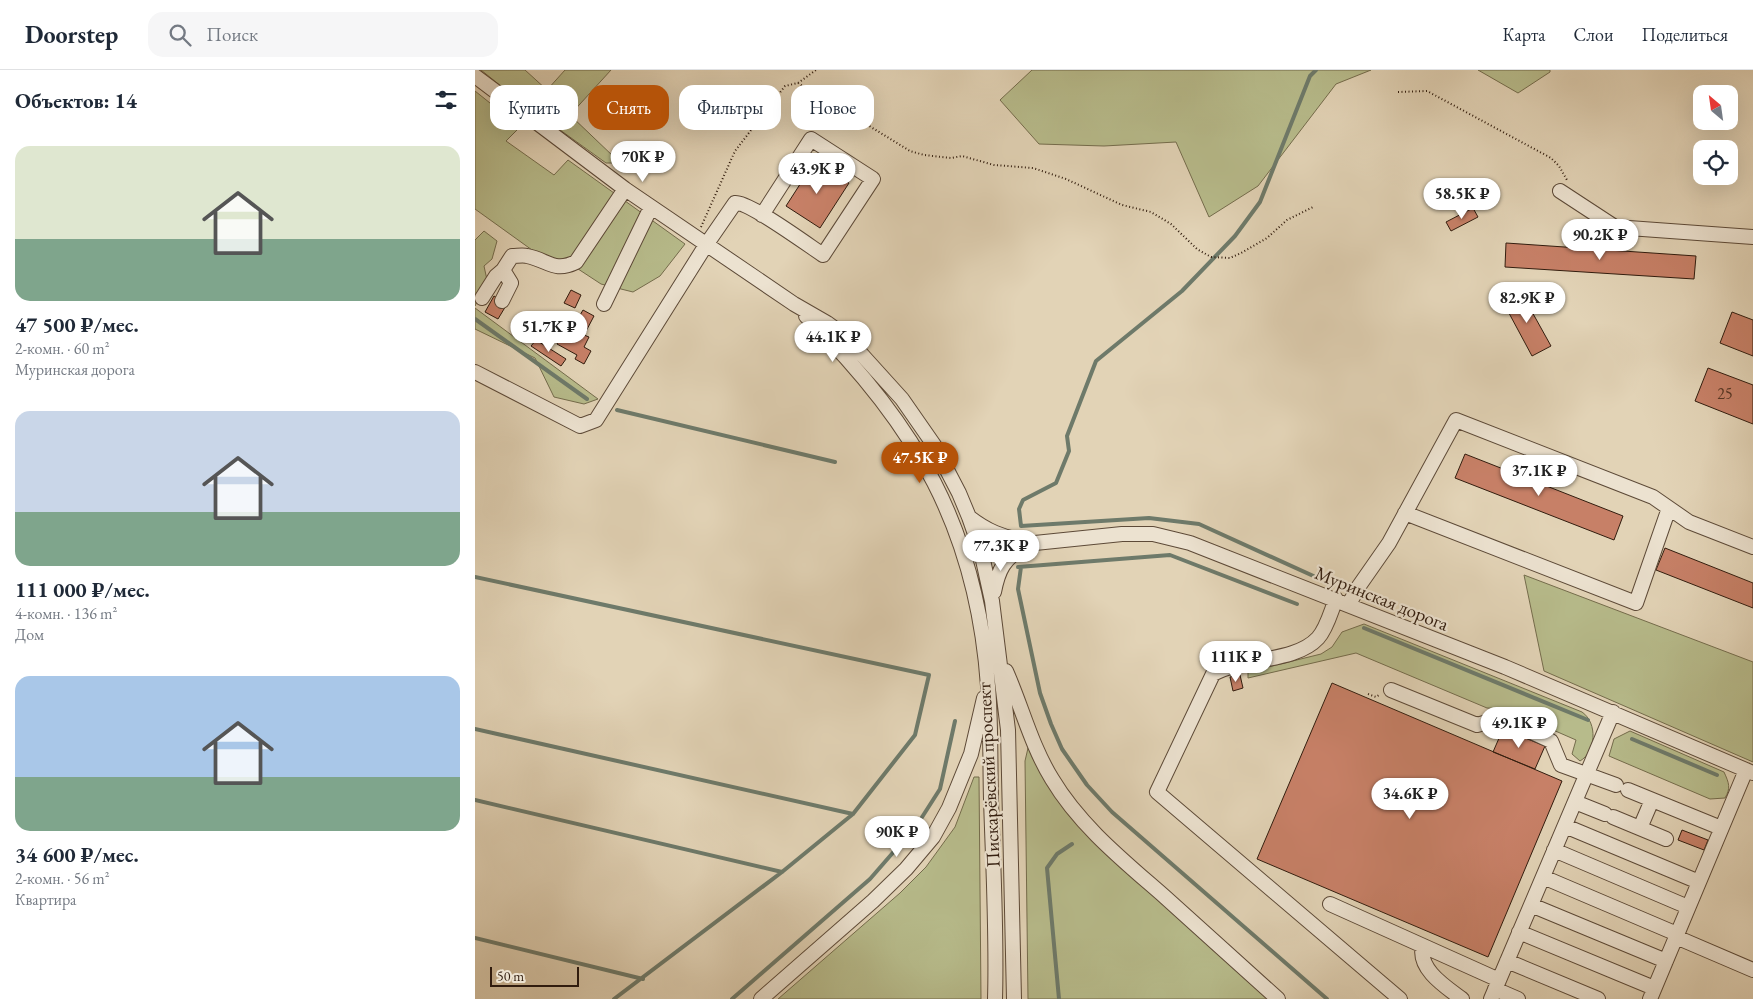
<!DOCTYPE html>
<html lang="ru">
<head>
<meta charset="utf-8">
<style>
  :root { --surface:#fff; --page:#f6f6f7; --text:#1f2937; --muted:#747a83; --line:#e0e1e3; --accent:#b45309 }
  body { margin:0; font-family:"EB Garamond",serif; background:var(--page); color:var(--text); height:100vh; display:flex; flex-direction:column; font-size:19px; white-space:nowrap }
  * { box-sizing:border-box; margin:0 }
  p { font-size:16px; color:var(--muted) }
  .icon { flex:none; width:28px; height:28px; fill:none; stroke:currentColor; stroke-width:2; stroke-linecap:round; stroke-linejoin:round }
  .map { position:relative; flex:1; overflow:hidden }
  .panel { display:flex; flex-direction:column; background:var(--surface); width:475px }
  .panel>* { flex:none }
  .top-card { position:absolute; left:15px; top:15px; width:475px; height:45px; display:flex; gap:10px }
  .needle { width:32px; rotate:331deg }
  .tools { position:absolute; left:1218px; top:15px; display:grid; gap:10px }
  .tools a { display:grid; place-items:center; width:45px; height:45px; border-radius:10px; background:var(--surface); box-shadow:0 5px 20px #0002; font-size:25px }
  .scale { position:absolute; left:15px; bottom:12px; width:89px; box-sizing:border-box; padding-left:5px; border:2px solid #311c0e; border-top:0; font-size:14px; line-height:18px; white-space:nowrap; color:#311c0e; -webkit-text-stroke:4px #ece2d0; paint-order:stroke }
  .price { position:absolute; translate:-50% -42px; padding:0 11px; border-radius:18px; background:#fff; color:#222; font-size:16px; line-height:32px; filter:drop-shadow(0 1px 2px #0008) }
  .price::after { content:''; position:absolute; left:50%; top:30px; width:15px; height:11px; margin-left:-8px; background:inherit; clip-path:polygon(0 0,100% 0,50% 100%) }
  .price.active { background:var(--accent); color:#fff }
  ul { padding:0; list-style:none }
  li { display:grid; align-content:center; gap:10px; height:265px; padding:0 15px }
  li span { display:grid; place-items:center; height:155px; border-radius:15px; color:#555 }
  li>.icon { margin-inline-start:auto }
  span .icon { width:90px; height:90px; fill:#fffc; stroke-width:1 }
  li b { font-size:21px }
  h2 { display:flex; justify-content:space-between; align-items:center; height:60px; padding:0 15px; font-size:21px }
  .chip { padding:0 18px; border-radius:15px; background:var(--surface); box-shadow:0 5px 20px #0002; font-size:18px; line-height:45px }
  .chip.active { background:var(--accent); color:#fff }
  header { display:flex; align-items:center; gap:30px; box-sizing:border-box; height:70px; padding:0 25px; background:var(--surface); border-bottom:1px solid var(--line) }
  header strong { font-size:24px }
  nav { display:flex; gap:28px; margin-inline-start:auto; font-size:18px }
  .search { width:350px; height:45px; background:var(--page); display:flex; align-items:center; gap:12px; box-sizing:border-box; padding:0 18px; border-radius:15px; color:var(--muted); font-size:19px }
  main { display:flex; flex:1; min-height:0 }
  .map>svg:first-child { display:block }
  .green { fill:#b7bb8b; stroke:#746c4c }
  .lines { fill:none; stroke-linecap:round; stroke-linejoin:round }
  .stream { stroke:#6e7a6a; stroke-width:4 }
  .building { fill:#c78067; stroke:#311c0e }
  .minor-casing { stroke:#5d4a38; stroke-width:16 }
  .path { stroke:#311c0e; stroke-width:2; stroke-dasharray:1 2.5; stroke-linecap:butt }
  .minor { stroke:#ece2d0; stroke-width:14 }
  .labels { text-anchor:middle; stroke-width:4.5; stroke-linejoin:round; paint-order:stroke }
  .number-label { font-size:16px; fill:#563524 }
  .street-label { font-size:19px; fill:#311c0e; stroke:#ece2d0 }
</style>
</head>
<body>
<header>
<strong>Doorstep</strong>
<div class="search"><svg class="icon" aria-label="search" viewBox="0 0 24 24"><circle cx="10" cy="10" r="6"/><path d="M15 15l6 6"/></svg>Поиск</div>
<nav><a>Карта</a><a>Слои</a><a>Поделиться</a></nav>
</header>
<main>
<section class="panel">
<h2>Объектов: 14<svg class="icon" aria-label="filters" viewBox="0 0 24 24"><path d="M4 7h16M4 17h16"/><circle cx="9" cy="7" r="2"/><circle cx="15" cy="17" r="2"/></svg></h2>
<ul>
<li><span style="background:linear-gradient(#dfe7d0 60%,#7fa58c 0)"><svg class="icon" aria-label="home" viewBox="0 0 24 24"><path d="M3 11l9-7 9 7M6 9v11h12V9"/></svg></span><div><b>47 500 ₽/мес.</b><p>2-комн. · 60 m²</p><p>Муринская дорога</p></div></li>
<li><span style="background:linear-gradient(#c9d6e8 65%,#7fa58c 0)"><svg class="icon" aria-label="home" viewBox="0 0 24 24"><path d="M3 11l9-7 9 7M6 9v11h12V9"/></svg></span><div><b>111 000 ₽/мес.</b><p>4-комн. · 136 m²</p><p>Дом</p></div></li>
<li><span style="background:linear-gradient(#a9c7e8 65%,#7fa58c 0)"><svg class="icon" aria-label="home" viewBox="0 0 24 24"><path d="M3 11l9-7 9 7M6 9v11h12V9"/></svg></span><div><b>34 600 ₽/мес.</b><p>2-комн. · 56 m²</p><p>Квартира</p></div></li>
</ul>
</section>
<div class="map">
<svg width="1278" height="929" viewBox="0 0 1278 929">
  <rect width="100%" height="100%" fill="#e2d3b6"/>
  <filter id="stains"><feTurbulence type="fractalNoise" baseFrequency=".004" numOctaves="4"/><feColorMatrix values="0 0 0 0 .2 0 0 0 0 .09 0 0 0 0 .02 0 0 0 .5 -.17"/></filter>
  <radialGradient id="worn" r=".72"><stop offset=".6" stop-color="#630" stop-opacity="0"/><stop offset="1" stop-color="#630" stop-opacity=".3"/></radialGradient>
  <path class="green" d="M6 0H50L72 20 90 0H136L95 45 139 87 137 93H131L42 29Z
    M557 0H896L861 14 783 116 734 147 701 72 629 76 564 74 525 30Z
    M1003 0H1075V2L1043 23Z
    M0 21 45 57 31 71 79 105 93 90 210 174 185 206 158 222 126 214 97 195 57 180 0 139Z
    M9 161 22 171 17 189 9 196 12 210 0 236V170Z
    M0 238 123 329 109 334 79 327 60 288 0 259Z
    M1049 505 1278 592V692L1069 601Z
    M889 554 1107 642C1123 653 1121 682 1105 691L1097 684 1101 670 1030 639 1012 638 881 583 773 608V602L846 584 857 577 867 562Z
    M1155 661 1249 702C1254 713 1256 718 1250 728L1235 729 1134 686 1139 669Z
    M553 678 590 740 795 929H553L550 691Z
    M499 707H504L506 929H303L425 823 451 797 480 757Z"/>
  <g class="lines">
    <path class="stream" d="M841 0 835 6 785 132 760 166 707 221 621 291 592 366 594 381 581 413 548 430 544 439 546 456 674 448 724 454 856 514
      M0 249 112 329
      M142 340 360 392
      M543 497 695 485 822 534
      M546 497 543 519 565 623 576 654 587 679 612 715 637 742 852 929
      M0 507 454 605 440 665 378 744 307 802 139 929
      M889 558 1113 650
      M0 659 378 744
      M1157 669 1242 705
      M0 730 307 802
      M0 868 168 909
      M257 929 395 809 442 755 465 719 480 651
      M584 929 572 798 582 784 597 774"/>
  </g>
  <path class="building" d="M340 91 374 113 345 158 311 136Z
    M998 138 1003 147 976 161 971 152Z
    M1031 173 1221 186 1219 209 1030 197Z
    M96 220 106 225 100 238 89 233Z
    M1046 222 1076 276 1057 286 1028 232Z
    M19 226 32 234 23 249 10 242Z
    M108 240 119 246 109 265 114 267 109 277 116 281 109 294 100 289 102 285 82 274 91 256 97 259Z
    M1257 242 1278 250V286L1245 273Z
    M61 270 91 289 86 296 56 276Z
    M1233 298 1278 315V354L1220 331Z
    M990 384 1148 446 1139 470 980 408Z
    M1190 478 1278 513V538L1181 500Z
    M765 605 768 618 758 621 755 607Z
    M857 613 1087 711 1013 887 782 789Z
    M1028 659 1070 676 1060 699 1018 682Z
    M1207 760 1233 770 1229 780 1203 770Z"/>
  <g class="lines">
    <g class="minor-casing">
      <path id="minor" d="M0 6 150 119 319 234 352 253 370 266 427 329 459 375 484 423 494 447 506 481 517 531 533 660 539 929
        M1085 121 1140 157 1278 167
        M7 228 21 206 28 200
        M27 231 36 213 28 200 37 186C42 186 48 185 52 186 73 190 79 203 101 192L150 119
        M129 234 176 137
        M331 246C441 354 502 459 513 616 516 653 515 691 516 729 518 795 522 862 520 929
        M0 302 105 356 121 350 231 175 260 133C273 131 333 175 348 185L398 109 336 69 287 145
        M930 443 1161 533 1194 438
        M494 447C512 461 527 467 549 471
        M490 485 560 473 647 464H678L715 473 1030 597 1278 703
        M519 522C523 501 529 487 550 477
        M861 529C856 541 852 558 843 568 820 593 768 587 738 604L682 722 925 929
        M874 534 884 516 914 473 981 350 1178 427 1214 452 1278 477
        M531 601C547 637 556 675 577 709 605 756 649 791 690 827 728 861 765 895 803 929
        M916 620 1002 655 1026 648 1076 671 1086 695 1141 715
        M1153 720 1246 758
        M1100 732 1130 744
        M1138 747 1191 769
        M1090 756 1224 812
        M1165 758 1177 730
        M1079 780 1213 837
        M1068 807 1202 864
        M855 834 1024 910
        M1056 835 1191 891
        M1044 862 1179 918
        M1201 867 1278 900
        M948 876C942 899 971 917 987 929
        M1032 891 1123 929
        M1020 919 1043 929
        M286 929 398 831 431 799 458 767 474 738 496 684 509 628
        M1016 929 1138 642
        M1175 929 1271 700"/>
    </g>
    <path class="path" d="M323 13 341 0
      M923 22 952 21 1076 88 1084 96 1092 110
      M226 157 260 81 310 16 323 13 382 51 391 54 435 81 449 85 476 88 487 86 519 95 558 98 591 109 647 135 676 142 696 154 722 179 736 187 755 188 766 183 792 168 812 150 838 137
      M893 624 901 627 904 625"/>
    <use href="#minor" class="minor"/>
  </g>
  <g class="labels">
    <g class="number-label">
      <text x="1250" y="329">25</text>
    </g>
    <g class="street-label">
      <text transform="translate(907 528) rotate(22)" y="7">Муринская дорога</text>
      <text transform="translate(513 705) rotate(-93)" y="7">Пискарёвский проспект</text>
    </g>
  </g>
  <rect width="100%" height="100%" filter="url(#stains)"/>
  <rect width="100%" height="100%" fill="url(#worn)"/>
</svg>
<div class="tools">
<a><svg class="needle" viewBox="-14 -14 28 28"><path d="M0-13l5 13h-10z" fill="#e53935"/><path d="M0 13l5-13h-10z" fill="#747a83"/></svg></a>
<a><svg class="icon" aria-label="locate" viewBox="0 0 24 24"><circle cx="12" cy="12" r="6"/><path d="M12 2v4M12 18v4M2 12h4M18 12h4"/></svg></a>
</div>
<div class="scale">50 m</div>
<b class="price" style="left:168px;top:113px">70K ₽</b>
<b class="price" style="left:342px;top:125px">43.9K ₽</b>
<b class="price" style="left:987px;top:150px">58.5K ₽</b>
<b class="price" style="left:1125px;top:191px">90.2K ₽</b>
<b class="price" style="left:1052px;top:254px">82.9K ₽</b>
<b class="price" style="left:74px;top:283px">51.7K ₽</b>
<b class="price" style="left:358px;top:293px">44.1K ₽</b>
<b class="price active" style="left:445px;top:414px">47.5K ₽</b>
<b class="price" style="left:1064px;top:427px">37.1K ₽</b>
<b class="price" style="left:526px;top:502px">77.3K ₽</b>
<b class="price" style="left:761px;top:613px">111K ₽</b>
<b class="price" style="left:1044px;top:679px">49.1K ₽</b>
<b class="price" style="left:935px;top:750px">34.6K ₽</b>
<b class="price" style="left:422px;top:788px">90K ₽</b>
<div class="top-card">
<a class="chip">Купить</a>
<a class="chip active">Снять</a>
<a class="chip">Фильтры</a>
<a class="chip">Новое</a>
</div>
</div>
</main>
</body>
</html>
